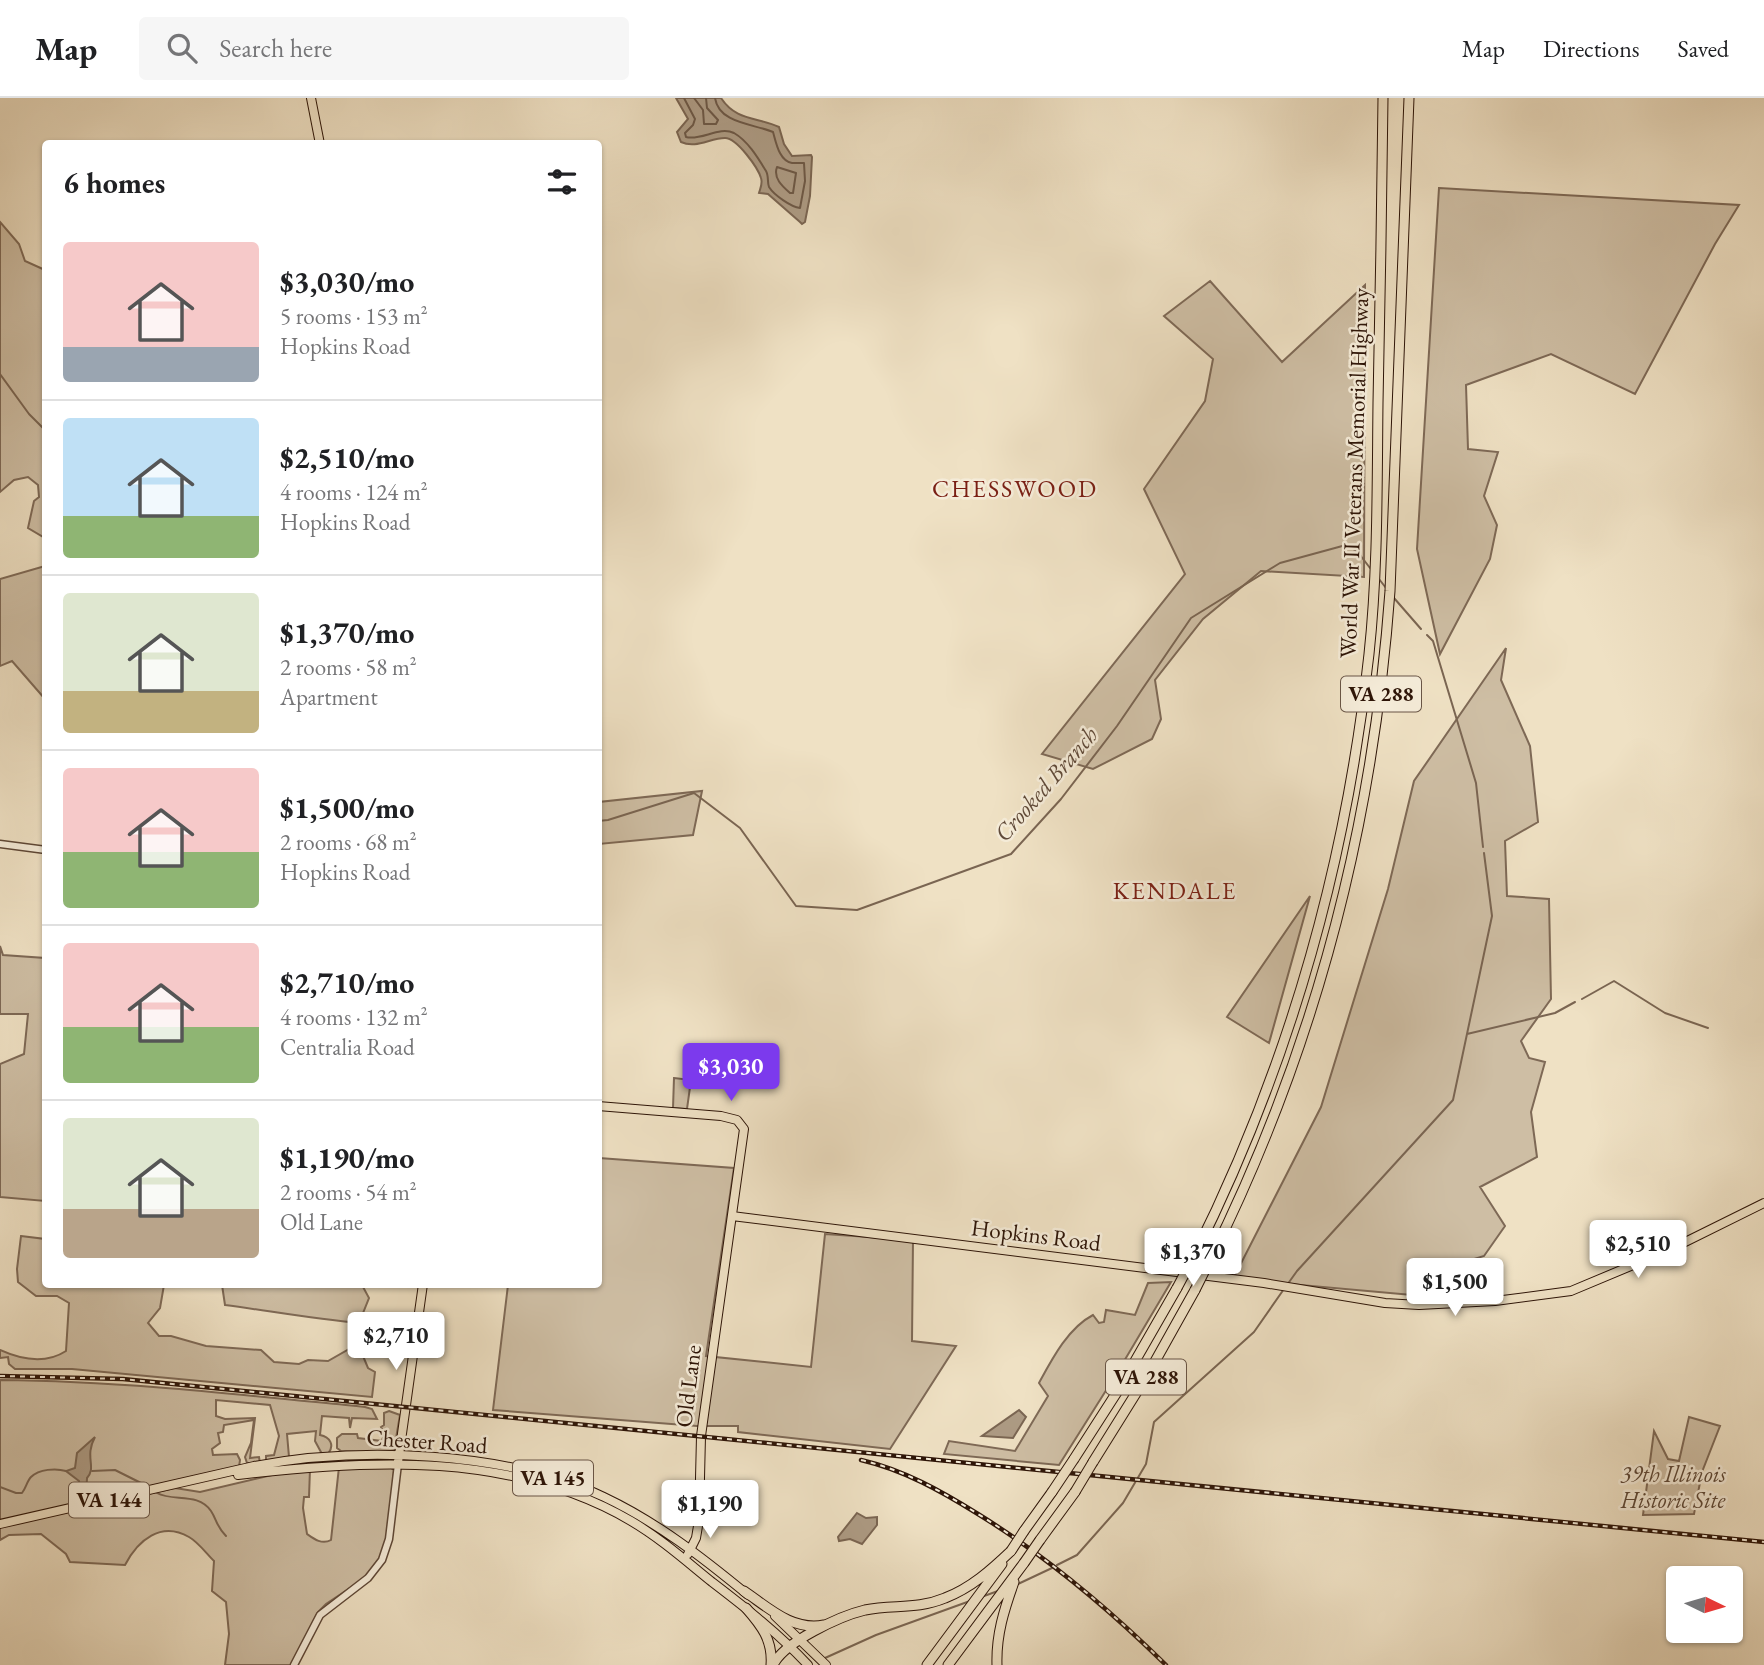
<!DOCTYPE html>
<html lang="en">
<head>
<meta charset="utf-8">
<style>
  :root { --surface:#fff; --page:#f6f6f6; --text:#202124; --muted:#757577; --line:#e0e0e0; --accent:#7c3aed }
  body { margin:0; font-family:"EB Garamond",serif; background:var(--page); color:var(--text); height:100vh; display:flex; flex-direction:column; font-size:26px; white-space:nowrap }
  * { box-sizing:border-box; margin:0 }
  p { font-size:23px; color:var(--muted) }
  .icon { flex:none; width:38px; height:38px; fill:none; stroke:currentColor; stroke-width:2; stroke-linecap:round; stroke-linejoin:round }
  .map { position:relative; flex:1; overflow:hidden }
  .side { position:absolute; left:42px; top:42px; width:560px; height:1148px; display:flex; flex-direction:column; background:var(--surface); border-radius:7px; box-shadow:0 2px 5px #0004 }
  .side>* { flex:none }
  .needle { width:46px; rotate:95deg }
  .buttons { position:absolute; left:1666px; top:1468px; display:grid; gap:14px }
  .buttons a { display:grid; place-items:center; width:77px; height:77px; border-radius:7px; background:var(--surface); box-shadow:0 2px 5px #0004; font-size:35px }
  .price { position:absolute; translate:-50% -60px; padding:0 16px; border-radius:7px; background:#fff; color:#222; font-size:23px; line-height:46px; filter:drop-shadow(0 2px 4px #0008) }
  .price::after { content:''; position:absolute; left:50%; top:42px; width:21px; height:16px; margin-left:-10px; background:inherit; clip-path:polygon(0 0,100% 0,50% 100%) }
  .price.current { background:var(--accent); color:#fff }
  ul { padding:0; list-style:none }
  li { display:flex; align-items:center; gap:21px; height:175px; padding:0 21px }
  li+li { border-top:2px solid var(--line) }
  li span { display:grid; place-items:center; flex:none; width:196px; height:140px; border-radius:7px; color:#555 }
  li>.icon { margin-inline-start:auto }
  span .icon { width:84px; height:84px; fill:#fffc; stroke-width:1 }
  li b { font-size:30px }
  h2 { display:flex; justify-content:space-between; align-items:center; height:84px; padding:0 21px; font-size:30px }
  header { display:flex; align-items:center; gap:42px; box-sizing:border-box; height:98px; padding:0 35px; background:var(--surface); border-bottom:2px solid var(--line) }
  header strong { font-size:33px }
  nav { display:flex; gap:38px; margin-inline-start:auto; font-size:24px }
  .search { width:490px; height:63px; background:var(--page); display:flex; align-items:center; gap:18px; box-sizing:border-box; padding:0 24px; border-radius:7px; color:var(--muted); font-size:26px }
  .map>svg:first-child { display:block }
  .green { fill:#cebea4; stroke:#7e6956; stroke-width:2 }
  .water { fill:#ad9b84; stroke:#7a6552; stroke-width:2 }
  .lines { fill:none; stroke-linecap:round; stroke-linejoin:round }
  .shore { stroke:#6d5846; stroke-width:2 }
  .stream { stroke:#7a6552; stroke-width:2 }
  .minor-casing { stroke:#5e4736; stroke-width:9 }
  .major-casing { stroke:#2d1407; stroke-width:10 }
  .highway-casing { stroke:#2d1407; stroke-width:11 }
  .minor { stroke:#f5ecd9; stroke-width:6 }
  .major { stroke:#efe1c4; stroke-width:8 }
  .highway { stroke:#efe1c4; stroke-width:9 }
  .rail-casing { stroke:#2d1407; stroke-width:4.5 }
  .rail { stroke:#f5ecd9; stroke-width:2; stroke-dasharray:5; stroke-linecap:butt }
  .highway-bridge-casing { stroke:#2d1407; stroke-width:11; stroke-linecap:butt }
  .highway-bridge { stroke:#efe1c4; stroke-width:9 }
  .labels { text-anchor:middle; stroke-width:5; stroke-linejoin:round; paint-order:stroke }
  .shield { fill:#f5ecd9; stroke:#695546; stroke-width:2 }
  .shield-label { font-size:21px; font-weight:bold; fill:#2d1407 }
  .street-label { font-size:23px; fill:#2d1407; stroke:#f5ecd9 }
  .park-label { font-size:23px; font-style:italic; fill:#5d4736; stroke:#f5ecd9 }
  .neighbourhood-label { font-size:24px; letter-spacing:2px; fill:#7a1f14; stroke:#f5ecd9 }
  .water-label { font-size:24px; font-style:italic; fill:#604a39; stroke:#f5ecd9 }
</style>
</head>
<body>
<header>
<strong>Map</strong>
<div class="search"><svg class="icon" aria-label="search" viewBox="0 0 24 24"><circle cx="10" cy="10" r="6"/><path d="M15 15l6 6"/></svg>Search here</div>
<nav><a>Map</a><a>Directions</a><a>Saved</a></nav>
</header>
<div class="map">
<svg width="1764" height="1567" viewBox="0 0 1764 1567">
  <rect width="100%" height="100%" fill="#efe1c4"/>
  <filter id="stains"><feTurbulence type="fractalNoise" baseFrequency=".00286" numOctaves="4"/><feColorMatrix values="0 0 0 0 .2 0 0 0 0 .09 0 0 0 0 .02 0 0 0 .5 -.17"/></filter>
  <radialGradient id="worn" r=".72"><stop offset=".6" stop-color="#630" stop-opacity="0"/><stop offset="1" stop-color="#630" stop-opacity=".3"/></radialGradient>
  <path class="green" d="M1439 90 1739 107 1715 146 1635 296 1551 256 1466 287 1468 351 1498 354 1484 398 1497 427 1490 461 1440 556 1417 451Z
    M0 124 19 146 25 163 45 172V445L43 439 28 430 34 403 39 399 38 387 28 379 14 382 0 394Z
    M1210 183 1282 264 1365 187 1364 479 1261 473 1203 521 1155 582 1161 621 1152 641 1093 671 1042 656 1185 476 1144 391 1205 303 1213 261 1164 218Z
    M45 468H46L45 601 12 563 0 568V481Z
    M1506 550 1501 582 1530 648 1538 724 1505 743 1507 798 1549 801 1551 901 1521 943 1529 960 1545 964 1531 1014 1537 1059 1480 1089 1505 1128 1484 1158 1442 1171 1412 1197 1233 1181 1321 1009 1388 791 1414 683Z
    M702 693 693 737 599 746V704Z
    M1310 798 1269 945 1227 919Z
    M0 848 3 857 45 860V1103L0 1099V966L24 956 28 916H0Z
    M674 980 691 982 687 1011 673 1010Z
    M599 1060 734 1070 706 1258 811 1269 825 1136 913 1142 912 1243 956 1248 890 1351 738 1334V1328H697L493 1312 508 1187 598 1186Z
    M21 1138 45 1141 46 1186 164 1187 160 1210 148 1225 159 1238H171L206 1248 261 1252 274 1264 299 1266 308 1262 328 1263 358 1246 368 1270 375 1274 372 1299 72 1271H15L9 1266 8 1259 0 1260V1252C22 1262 46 1266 66 1253L69 1205 57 1198H36L18 1184 17 1171Z
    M1171 1184 1117 1275 1059 1367 944 1356 949 1343 1015 1353 1048 1298 1039 1285C1052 1261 1068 1230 1093 1217L1099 1225 1104 1224 1106 1212 1135 1217 1148 1185Z
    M222 1187H362L369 1200 359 1225C314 1221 270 1213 225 1207Z
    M0 1282C122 1283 244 1297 365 1309L372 1311 377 1321 352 1320 350 1330 349 1320 322 1318 320 1337C330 1339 335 1347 328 1356H322L315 1343 316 1333 287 1336 289 1359 266 1363V1358L274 1357 279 1338 270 1307 216 1302V1318L225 1321 255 1320 250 1360 259 1359 260 1365H247L245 1359 251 1345 254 1322 224 1327 223 1334 218 1335 220 1345 212 1351 213 1357 237 1356 240 1362 239 1369 0 1423Z
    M389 1313 400 1317 394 1352 384 1355 341 1353 337 1350V1340L342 1336H357L358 1340 382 1343 384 1335 381 1329 384 1327V1315Z
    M1689 1319 1720 1328 1702 1374 1694 1416 1643 1417 1654 1333 1668 1361 1679 1363Z
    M339 1369 391 1370 394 1372 390 1426 383 1456 365 1480 326 1506 318 1514 292 1567H225L229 1536 226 1504 212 1493 214 1463C206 1455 198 1444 189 1439 161 1423 138 1442 125 1467L70 1464 66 1456 41 1436 9 1437 0 1442V1429L175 1390 200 1394 289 1373 310 1371 309 1399H304L303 1410 307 1436C314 1441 322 1447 331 1442Z"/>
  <path class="water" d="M676 0H721C736 23 757 19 779 29L784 46 792 58 811 57 812 59 810 98 805 124 802 126 800 124 768 96 759 95C760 91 763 86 761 80 758 70 737 40 725 40 710 40 696 51 681 44L677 34 688 21Z
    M1019 1312 1026 1319 1013 1340 982 1338Z
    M95 1339C84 1359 97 1369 87 1380L86 1399 80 1389 79 1383 66 1373 75 1370 77 1355Z
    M857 1415 866 1420 877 1419V1427L862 1446 850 1441 839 1443 838 1439Z"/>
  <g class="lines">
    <path class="shore" d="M684 0 695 21 693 27 685 35 686 39C701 43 719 28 734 35 748 43 758 60 766 73 769 78 767 84 769 89 774 97 791 109 800 110L805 83 804 65C800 65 796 65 792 65 779 63 776 44 773 34 755 26 719 26 715 0
      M694 0 703 12 704 26H716L718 22 707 10 706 0
      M777 69 796 75 793 95H790C782 88 773 80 777 69Z"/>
    <path class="stream" d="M0 276 29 316 46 333
      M1379 481 1386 490
      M1394 500 1421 531
      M1427 537 1433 543 1476 685 1483 749
      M598 723 608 722 694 695 740 730 796 808 857 812 1011 756 1061 701 1117 628 1191 520 1280 465 1346 447 1357 453 1370 470
      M1582 901 1614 883 1665 915 1708 930
      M1467 936 1555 915 1575 904
      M1287 1187 1297 1173 1453 1002 1492 818 1484 755
      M92 1373 115 1372 147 1388
      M0 1389 16 1395H22C26 1390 27 1383 31 1379 39 1371 56 1370 66 1373
      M157 1395C173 1404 198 1394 211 1413 217 1422 216 1428 226 1438
      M1057 1467 1077 1457 1123 1405 1146 1366 1154 1324 1254 1234 1284 1191
      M1018 1486 1052 1470
      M984 1498 998 1493
      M825 1560 876 1537 970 1503"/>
    <g class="minor-casing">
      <path id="minor" d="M0 746 46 752
        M294 1567 320 1517 368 1480 382 1462 389 1441 398 1366"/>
    </g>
    <g class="major-casing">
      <path id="major" d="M311 0 320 46
        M598 1008 721 1018 737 1022 744 1031 701 1338 699 1422 696 1440 688 1456
        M732 1118 1264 1185 1385 1205 1419 1207 1495 1203 1571 1193 1669 1152 1764 1105
        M398 1364 423 1186
        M238 1377C369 1361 514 1354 631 1423 660 1440 686 1463 712 1484 746 1510 779 1536 808 1567
        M0 1426 254 1368C360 1348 506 1353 604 1399 657 1424 703 1460 748 1497
        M775 1518 826 1567"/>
    </g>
    <g class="highway-casing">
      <path id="highway" d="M1193 1160C1288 971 1346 767 1369 556 1378 472 1377 388 1378 305 1380 203 1382 102 1383 0
        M1209 1164C1314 954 1373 728 1390 493L1409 0
        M1074 1361 1119 1291 1177 1190
        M1093 1364 1148 1276 1195 1192
        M1024 1433 1052 1394
        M1040 1442 1075 1394
        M744 1493C769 1510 792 1533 824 1527
        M746 1510C761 1527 773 1542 771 1567
        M773 1567C784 1544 840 1518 865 1512 893 1506 916 1512 945 1500 971 1490 991 1472 1011 1453
        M927 1567 1002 1466
        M948 1567 1024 1465
        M997 1567C996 1537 1004 1512 1014 1484"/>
    </g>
    <use href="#minor" class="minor"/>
    <use href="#major" class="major"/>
    <use href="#highway" class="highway"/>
    <g class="rail-casing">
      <path id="rail" d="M0 1278 123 1281 1764 1444
        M861 1362C904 1372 941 1393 978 1416 1046 1458 1108 1510 1166 1567"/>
    </g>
    <use href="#rail" class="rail"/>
    <g class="highway-bridge-casing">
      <path id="highway-bridge" d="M1177 1190 1193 1160
        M1195 1192 1209 1164
        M1052 1394 1074 1361
        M1075 1394 1093 1364
        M1011 1453 1024 1433
        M1024 1465 1040 1442"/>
    </g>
    <use href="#highway-bridge" class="highway-bridge"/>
  </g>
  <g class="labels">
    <g class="shield">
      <rect x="1341" y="578.5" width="80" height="35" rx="5"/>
      <rect x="1106" y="1261.5" width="80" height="35" rx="5"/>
      <rect x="513" y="1362.5" width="80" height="35" rx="5"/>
      <rect x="69" y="1384.5" width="80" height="35" rx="5"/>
    </g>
    <g class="shield-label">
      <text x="1381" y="603">VA 288</text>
      <text x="1146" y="1286">VA 288</text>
      <text x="553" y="1387">VA 145</text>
      <text x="109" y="1409">VA 144</text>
    </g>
    <g class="street-label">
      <text transform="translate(1354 375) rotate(-88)" y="8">World War II Veterans Memorial Highway</text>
      <text transform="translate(1036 1137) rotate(7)" y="8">Hopkins Road</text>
      <text transform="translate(688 1288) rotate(-83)" y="8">Old Lane</text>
      <text transform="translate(427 1343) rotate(4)" y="8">Chester Road</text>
    </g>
    <g class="park-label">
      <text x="1673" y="1384">39th Illinois<tspan x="1673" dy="26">Historic Site</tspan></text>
    </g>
    <g class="neighbourhood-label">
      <text x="1015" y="399">CHESSWOOD</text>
      <text x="1175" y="801">KENDALE</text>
    </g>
    <g class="water-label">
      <text transform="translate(1046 686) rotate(-49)" y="8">Crooked Branch</text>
    </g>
  </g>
  <rect width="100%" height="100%" filter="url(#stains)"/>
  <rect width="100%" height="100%" fill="url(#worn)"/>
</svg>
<div class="buttons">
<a><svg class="needle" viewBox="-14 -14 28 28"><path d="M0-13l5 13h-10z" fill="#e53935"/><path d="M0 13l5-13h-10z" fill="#757577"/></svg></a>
</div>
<b class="price current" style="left:731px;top:1005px">$3,030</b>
<b class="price" style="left:1638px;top:1182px">$2,510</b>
<b class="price" style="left:1193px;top:1190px">$1,370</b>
<b class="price" style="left:1455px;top:1220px">$1,500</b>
<b class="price" style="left:396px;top:1274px">$2,710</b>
<b class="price" style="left:710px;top:1442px">$1,190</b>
<section class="side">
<h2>6 homes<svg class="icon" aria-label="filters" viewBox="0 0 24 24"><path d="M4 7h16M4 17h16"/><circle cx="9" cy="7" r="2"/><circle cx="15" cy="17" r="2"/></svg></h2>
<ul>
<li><span style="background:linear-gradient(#f6c9c9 75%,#9aa5b1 0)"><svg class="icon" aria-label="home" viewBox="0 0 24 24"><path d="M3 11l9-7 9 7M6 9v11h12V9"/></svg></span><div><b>$3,030/mo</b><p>5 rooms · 153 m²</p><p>Hopkins Road</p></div></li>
<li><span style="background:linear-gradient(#bfe0f5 70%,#8fb573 0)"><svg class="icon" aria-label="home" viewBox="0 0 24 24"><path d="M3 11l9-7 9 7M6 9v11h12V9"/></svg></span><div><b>$2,510/mo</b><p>4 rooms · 124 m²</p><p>Hopkins Road</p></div></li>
<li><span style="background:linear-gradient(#dfe7d0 70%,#c2b280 0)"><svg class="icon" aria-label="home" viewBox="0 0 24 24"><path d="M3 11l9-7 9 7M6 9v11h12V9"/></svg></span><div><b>$1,370/mo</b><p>2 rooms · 58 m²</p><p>Apartment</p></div></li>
<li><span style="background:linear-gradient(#f6c9c9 60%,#8fb573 0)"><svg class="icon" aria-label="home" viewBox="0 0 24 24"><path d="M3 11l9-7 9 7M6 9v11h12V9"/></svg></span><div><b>$1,500/mo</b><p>2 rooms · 68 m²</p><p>Hopkins Road</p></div></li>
<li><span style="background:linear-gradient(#f6c9c9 60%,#8fb573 0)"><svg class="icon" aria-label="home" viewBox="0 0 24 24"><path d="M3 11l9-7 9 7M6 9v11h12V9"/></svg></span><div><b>$2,710/mo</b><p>4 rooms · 132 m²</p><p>Centralia Road</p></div></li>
<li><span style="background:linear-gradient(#dfe7d0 65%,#b9a48a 0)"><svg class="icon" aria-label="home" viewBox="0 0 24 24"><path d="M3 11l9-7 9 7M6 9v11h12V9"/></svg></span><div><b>$1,190/mo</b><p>2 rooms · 54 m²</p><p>Old Lane</p></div></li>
</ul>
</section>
</div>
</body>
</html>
